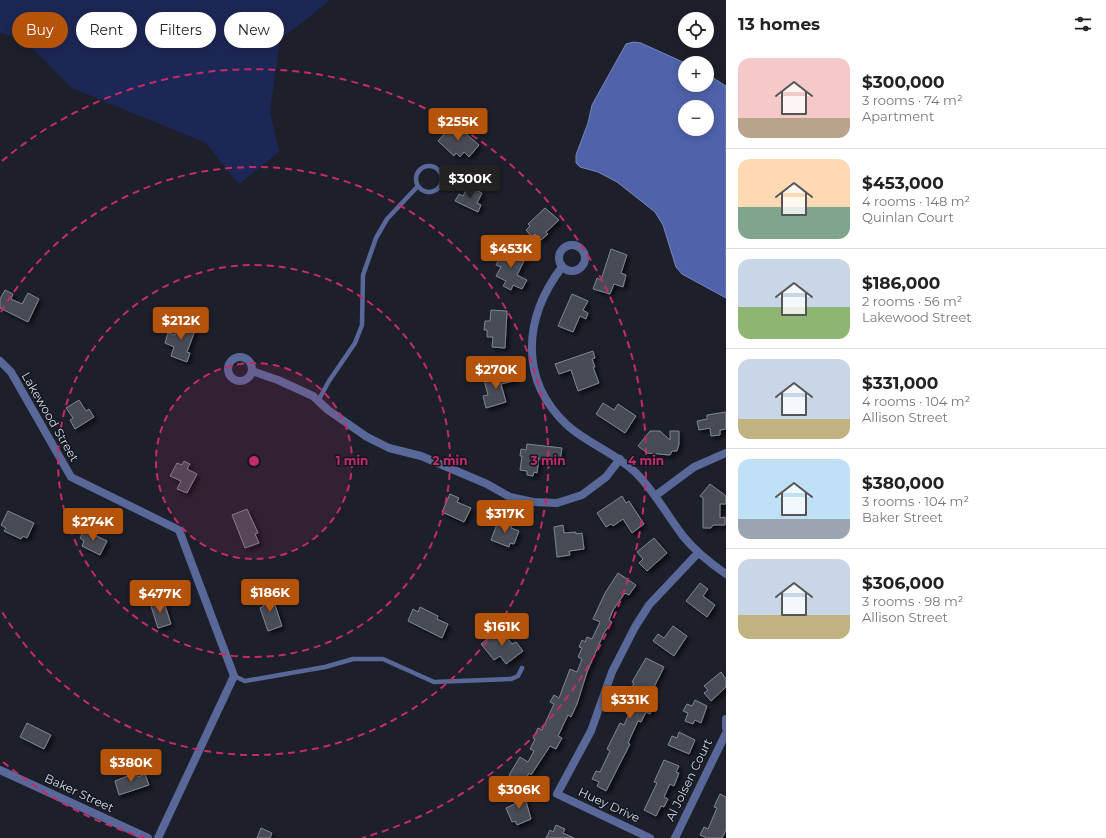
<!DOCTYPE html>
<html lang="en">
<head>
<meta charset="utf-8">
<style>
  :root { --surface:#fff; --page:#f2f2f2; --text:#222; --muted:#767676; --line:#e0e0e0; --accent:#b45309 }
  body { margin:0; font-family:Montserrat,sans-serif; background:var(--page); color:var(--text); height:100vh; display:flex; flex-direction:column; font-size:15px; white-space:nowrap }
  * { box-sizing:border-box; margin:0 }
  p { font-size:13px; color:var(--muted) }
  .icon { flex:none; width:22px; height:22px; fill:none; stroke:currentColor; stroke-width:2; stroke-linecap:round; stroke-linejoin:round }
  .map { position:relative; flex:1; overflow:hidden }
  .sheet { display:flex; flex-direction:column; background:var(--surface); width:380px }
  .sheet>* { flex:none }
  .banner { position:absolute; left:12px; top:12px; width:380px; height:36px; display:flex; gap:8px }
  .buttons { position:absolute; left:678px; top:12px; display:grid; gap:8px }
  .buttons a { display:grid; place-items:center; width:36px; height:36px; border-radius:50%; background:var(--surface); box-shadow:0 2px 10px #0003; font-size:20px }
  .price { position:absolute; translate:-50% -34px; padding:0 9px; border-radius:4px; background:var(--accent); color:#fff; font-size:13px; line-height:26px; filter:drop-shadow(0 1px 2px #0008) }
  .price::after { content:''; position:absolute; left:50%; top:24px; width:12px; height:9px; margin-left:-6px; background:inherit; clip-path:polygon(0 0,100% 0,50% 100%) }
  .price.current { background:#222; color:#fff }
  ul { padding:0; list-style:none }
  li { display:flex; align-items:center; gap:12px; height:100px; padding:0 12px }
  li+li { border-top:1px solid var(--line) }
  li span { display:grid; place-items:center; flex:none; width:112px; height:80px; border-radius:12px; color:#555 }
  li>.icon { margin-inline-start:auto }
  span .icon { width:48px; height:48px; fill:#fffc; stroke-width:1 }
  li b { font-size:17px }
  h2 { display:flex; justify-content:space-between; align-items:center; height:48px; padding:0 12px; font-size:17px }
  .tag { padding:0 14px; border-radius:18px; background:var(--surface); box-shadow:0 2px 10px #0003; font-size:14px; line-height:36px }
  .tag.current { background:var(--accent); color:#fff }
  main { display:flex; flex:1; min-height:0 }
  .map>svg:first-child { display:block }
  .green { fill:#1d2755 }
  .water { fill:#5063aa; stroke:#7886ba; fill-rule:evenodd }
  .building { fill:#474b57; stroke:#818592; filter:url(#shadow) }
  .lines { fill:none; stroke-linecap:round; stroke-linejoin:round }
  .service { stroke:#596898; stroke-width:4.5 }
  .minor { stroke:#596898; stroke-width:8 }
  .ring { fill:none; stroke:#c42b68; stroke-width:2; stroke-dasharray:7 5 }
  .labels { text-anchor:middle; stroke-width:3; stroke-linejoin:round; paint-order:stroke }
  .street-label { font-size:12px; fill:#d6d9e0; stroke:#141721 }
  .centre { fill:#c42b68; stroke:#141721; stroke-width:2 }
  .ring-label { font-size:12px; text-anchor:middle; font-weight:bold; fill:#c42b68; stroke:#141721; stroke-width:3; stroke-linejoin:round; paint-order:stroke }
</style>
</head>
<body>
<main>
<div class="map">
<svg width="726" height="838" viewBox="0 0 726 838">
  <defs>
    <filter id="shadow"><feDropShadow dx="3" dy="3" stdDeviation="2" flood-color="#0009"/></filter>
  </defs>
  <rect width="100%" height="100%" fill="#1d202b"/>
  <path class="green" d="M0 0H330L280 40 270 111 279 152 239 184 206 143 72 88 26 42 0 32Z"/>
  <path class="water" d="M634 42 641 43 685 63V85H707V74L726 86V298L682 274 676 267 663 225 655 212 617 182 598 172 580 167 576 163V155L588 123 592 105 626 44ZM685 107H707V129H685Z"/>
  <path class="building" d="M454 123 479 145 469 157 464 152 460 157 456 153 454 156 438 141Z
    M468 186 482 193 477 203 481 205 478 212 455 201 459 194 463 196Z
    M545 208 559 220 546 232 548 234 541 240 535 234 532 237 526 230 530 226 528 224Z
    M611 249 627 255 621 273 626 275 623 287 614 284 610 294 593 289 597 278 601 280Z
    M504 250 510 253 511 250 526 257 517 275 527 280 522 289 513 285 511 290 503 286 506 281 496 276 501 267 496 265Z
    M5 290 13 294 11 299 22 304 28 293 39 299 28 322 0 308V299Z
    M572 294 588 301 583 310 588 313 586 319 580 316 573 332 558 326Z
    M491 310 507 311 505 348 492 347 493 337H487V330H484L485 321H490Z
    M180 322 196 328 187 352 190 353 187 362 171 356 174 347 165 343 168 333 175 335Z
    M593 351 595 358 592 359 595 367H593L599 383 578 391 571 370 559 374 555 364Z
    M511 372 514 381 501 384 506 402 486 408 483 396 488 395 484 380Z
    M79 400 86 411 89 409 94 417 75 429 70 420 73 418 66 408Z
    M603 403 614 410 618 404 636 416 625 433 596 414Z
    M726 412V429L720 430V435L711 436 710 428 699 430 697 421 707 419V415Z
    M650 431H660L670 440V431H679V444L677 451H672L670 455 647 453 638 446Z
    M527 444 562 448 560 461 539 458 537 473 534 472 533 476 527 475V471L520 470 522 456H520L521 449 526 450Z
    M184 461 190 464 187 469 197 474 187 493 177 489 181 481 170 476 177 463 182 465Z
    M710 484 726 496V504H720V518L725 517V525H713L711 528H703V498L700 496Z
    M450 494 459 498 457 502 471 508 464 522 442 512Z
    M622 496 626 503 629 501 644 524 632 533 623 519 613 526 611 524 606 527 597 513Z
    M247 509 258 533 255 534 259 543 245 548 232 515Z
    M8 511 34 523 27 538 23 536 21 539 4 531 6 528 1 525Z
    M499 519 513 524 511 528 519 531 514 544 510 543 509 547 491 540Z
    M563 525 564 533 576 532V534L582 533 584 549 569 551 570 555 557 557 554 527Z
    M84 530 107 541 100 555 82 546 84 541 80 538Z
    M654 538 667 553 647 571 639 563 643 559 637 552Z
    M618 573 636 585 629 595 625 593 613 610 609 620 612 622 604 633 587 672 577 704 571 717 568 715 558 736 562 738 556 749 550 746 531 775 529 773 523 784 509 775 520 757 528 762 534 751 530 749 535 739 533 738 538 728 542 730 554 704 550 702 554 695 559 698 570 669 577 672 582 659 578 657 582 648 579 647 582 640 585 642 587 637 592 639 600 622 593 619 605 593Z
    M700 583 708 589 703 596 715 605 707 617 686 601Z
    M271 593 282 626 268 631 260 608 264 606 261 597Z
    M163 599 171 624 158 628 150 603Z
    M420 607 438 616 437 619 448 624 442 638 408 621 413 609 418 612Z
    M673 626 687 636 674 656 653 641 658 634 664 638Z
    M500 629 512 644 516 642 523 651 506 664 500 656 494 660 481 644Z
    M646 658 664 667 647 701 654 705 650 714 646 712 641 722 638 721 628 743 630 744 606 791 597 786 599 782 592 779 596 771 600 772 610 751 607 749 620 723 624 725 633 705 625 702 634 683 632 682Z
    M721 672 726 679V687L711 701 704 693 708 690 704 686Z
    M695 700 707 706 701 723 695 720 693 724 685 721 688 713 683 711 687 704 692 706Z
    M27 723 51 735 44 749 20 737Z
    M679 732 695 740 689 754 668 745 672 736 677 738Z
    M664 760 679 766 676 772 679 773 674 786 670 784 664 797 668 799 664 807 661 806 656 816 644 810 657 783 654 782Z
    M135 769 138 777 145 774 149 785 119 795 115 781 128 776 127 772Z
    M524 794 531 819 517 825 515 821 512 822 506 808 515 804 512 798Z
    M720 794 726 797V830L722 838H707L700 835 704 827 708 829 717 808 714 807Z
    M556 825 565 829 563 833 574 838H546L550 830 553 832Z
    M261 828 272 833 270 838H257Z"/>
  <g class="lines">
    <path class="service" d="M416 179a13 13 0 1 1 26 0a13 13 0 1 1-26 0Z
      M318 401 329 381 355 343 362 325 363 275 376 238 387 219 418 186
      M234 676 245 681 325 667 353 659H383L434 682 511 679 518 676 522 668"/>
    <path class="minor" d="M559 258a13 13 0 1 1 26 0a13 13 0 1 1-26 0Z
      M562 267C524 317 518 379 567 425 588 444 616 453 636 473 655 492 667 515 683 536 695 551 710 563 726 574
      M228 369a12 12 0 1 1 24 0a12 12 0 1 1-24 0Z
      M0 361 11 372 71 477 179 530 234 676 158 838
      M252 371 278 380 313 396 328 410 367 437 389 448 421 456 487 484 510 497 533 502 557 503 582 495 606 477 620 459
      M655 496 694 467 726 453
      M726 719V728
      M0 770 148 838
      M650 838 557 794 591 731 612 672 635 627 649 605 698 553
      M675 838 726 733"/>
  </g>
  <circle cx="254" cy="461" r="98" fill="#c42b68" fill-opacity=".12"/>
  <g class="ring">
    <circle cx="254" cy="461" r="98"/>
    <circle cx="254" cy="461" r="196"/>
    <path d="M1 312A294 294 0 1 1 1 610"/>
    <path d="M146 838A392 392 0 0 1 2 761M2 161A392 392 0 1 1 362 838"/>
  </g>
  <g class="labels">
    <g class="street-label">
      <text transform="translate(50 417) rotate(60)" y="4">Lakewood Street</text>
      <text transform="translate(689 780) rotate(-64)" y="4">Al Jolsen Court</text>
      <text transform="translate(79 793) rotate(25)" y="4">Baker Street</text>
      <text transform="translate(609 805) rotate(25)" y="4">Huey Drive</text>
    </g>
  </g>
  <circle cx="254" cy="461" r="6" class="centre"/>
  <g class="ring-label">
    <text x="352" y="465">1 min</text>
    <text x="450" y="465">2 min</text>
    <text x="548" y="465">3 min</text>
    <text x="646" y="465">4 min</text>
  </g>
</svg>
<div class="buttons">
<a><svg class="icon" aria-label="locate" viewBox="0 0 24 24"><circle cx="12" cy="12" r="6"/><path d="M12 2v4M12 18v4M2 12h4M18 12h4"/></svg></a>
<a>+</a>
<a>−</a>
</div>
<b class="price" style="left:458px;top:142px">$255K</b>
<b class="price current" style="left:470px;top:199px">$300K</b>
<b class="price" style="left:511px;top:269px">$453K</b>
<b class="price" style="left:181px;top:341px">$212K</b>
<b class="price" style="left:496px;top:390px">$270K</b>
<b class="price" style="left:505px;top:534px">$317K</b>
<b class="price" style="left:93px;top:542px">$274K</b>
<b class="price" style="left:270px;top:613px">$186K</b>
<b class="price" style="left:160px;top:614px">$477K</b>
<b class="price" style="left:502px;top:647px">$161K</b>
<b class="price" style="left:630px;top:720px">$331K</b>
<b class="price" style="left:131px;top:783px">$380K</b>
<b class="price" style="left:519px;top:810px">$306K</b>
<div class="banner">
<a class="tag current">Buy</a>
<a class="tag">Rent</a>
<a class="tag">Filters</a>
<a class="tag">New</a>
</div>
</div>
<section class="sheet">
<h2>13 homes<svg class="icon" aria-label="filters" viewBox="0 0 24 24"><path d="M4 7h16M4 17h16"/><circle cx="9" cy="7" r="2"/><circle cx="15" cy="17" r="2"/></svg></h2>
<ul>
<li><span style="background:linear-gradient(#f6c9c9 75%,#b9a48a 0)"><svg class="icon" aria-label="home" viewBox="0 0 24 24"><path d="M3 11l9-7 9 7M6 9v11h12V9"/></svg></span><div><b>$300,000</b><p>3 rooms · 74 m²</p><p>Apartment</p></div></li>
<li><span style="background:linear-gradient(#ffd9b3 60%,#7fa58c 0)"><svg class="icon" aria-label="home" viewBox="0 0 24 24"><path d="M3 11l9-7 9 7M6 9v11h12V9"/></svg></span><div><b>$453,000</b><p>4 rooms · 148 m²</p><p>Quinlan Court</p></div></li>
<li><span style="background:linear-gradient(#c9d6e8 60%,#8fb573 0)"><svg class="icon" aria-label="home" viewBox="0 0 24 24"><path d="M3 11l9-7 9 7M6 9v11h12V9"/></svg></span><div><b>$186,000</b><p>2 rooms · 56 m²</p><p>Lakewood Street</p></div></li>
<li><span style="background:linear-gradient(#c9d6e8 75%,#c2b280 0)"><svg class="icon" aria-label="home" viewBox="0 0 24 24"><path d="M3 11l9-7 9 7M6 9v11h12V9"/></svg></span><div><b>$331,000</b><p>4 rooms · 104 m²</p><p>Allison Street</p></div></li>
<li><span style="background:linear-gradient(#bfe0f5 75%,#9aa5b1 0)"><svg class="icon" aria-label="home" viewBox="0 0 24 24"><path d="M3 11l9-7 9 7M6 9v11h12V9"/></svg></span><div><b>$380,000</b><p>3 rooms · 104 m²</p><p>Baker Street</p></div></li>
<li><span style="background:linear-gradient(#c9d6e8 70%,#c2b280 0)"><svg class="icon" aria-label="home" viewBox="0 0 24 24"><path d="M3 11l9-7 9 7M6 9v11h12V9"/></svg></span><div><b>$306,000</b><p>3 rooms · 98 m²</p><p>Allison Street</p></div></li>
</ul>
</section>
</main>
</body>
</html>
